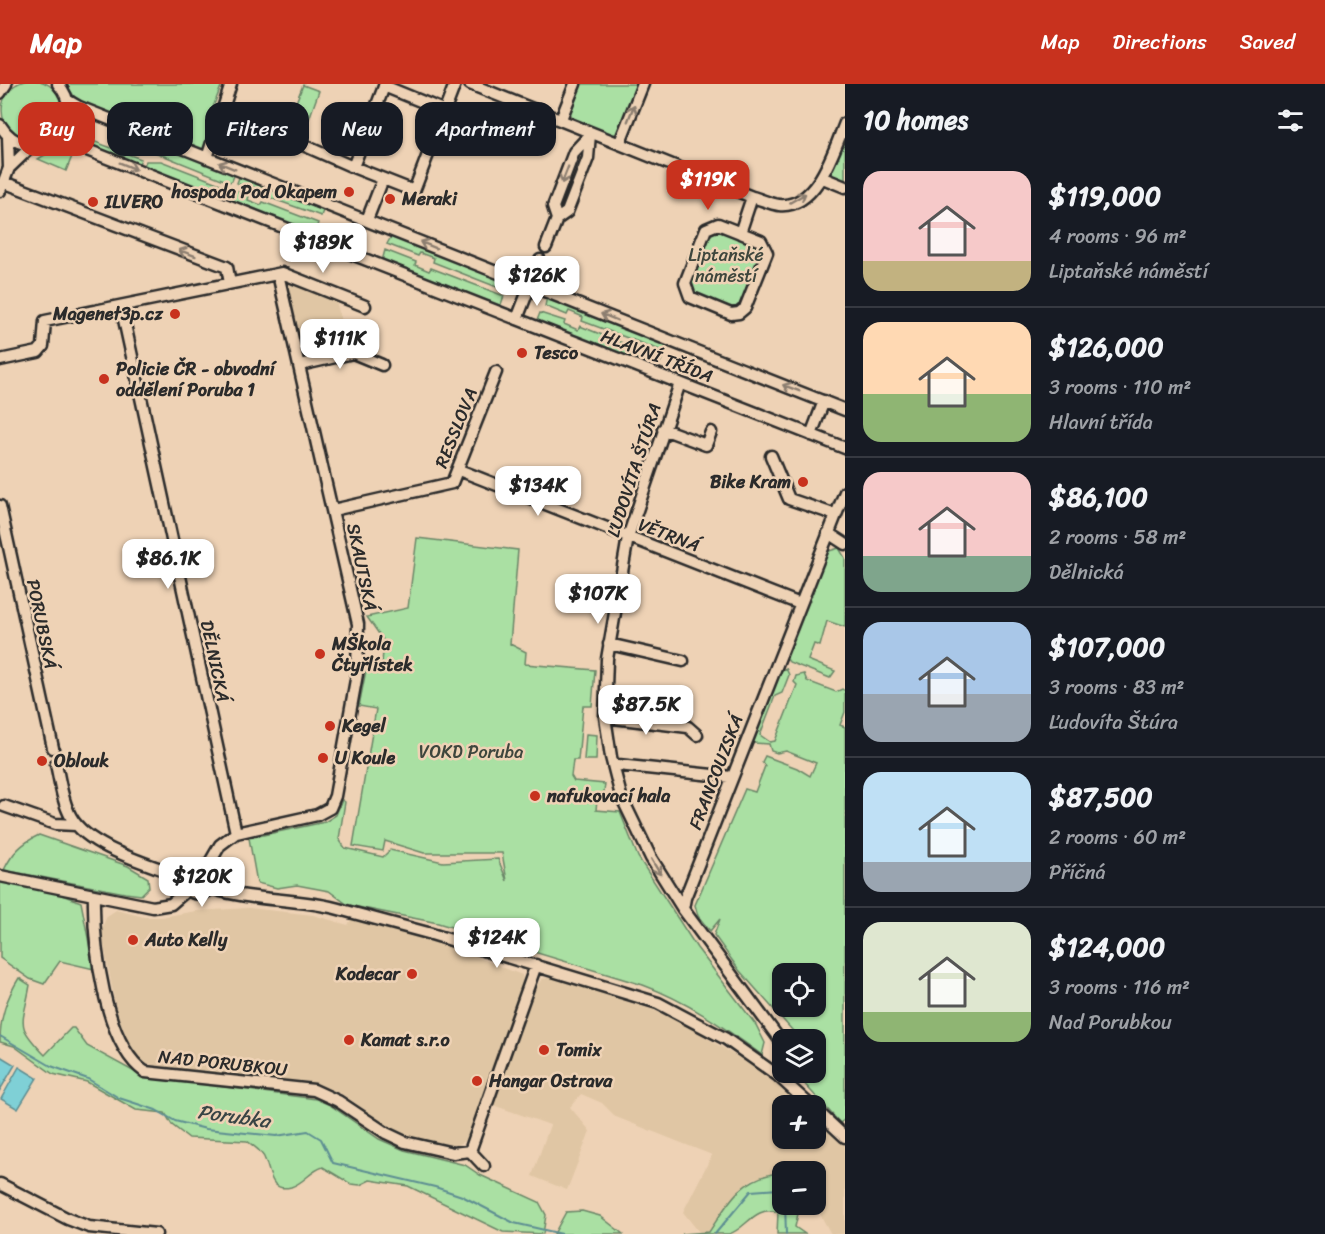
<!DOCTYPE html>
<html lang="en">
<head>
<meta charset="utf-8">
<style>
  :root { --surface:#171b24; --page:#242831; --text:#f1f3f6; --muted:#9ea1a6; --line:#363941; --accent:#c8321e }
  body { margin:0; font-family:Sriracha,sans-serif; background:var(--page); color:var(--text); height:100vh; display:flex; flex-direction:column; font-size:22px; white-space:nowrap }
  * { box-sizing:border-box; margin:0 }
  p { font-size:20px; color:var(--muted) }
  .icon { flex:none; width:33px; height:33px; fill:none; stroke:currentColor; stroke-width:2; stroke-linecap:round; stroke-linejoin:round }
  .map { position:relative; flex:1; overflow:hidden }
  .drawer { display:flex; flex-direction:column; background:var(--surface); width:480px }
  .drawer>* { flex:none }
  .hud { position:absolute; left:18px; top:18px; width:570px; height:54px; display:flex; gap:12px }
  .tools { position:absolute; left:772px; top:879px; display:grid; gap:12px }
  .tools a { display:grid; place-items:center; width:54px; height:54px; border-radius:12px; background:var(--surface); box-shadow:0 2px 4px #0004; font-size:30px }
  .price { position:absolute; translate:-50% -51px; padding:0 14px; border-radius:12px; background:#fff; color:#222; font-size:20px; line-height:39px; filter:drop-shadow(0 2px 3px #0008) }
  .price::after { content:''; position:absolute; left:50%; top:36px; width:18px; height:14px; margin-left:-9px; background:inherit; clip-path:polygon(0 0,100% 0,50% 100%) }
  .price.on { background:var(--accent); color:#fff }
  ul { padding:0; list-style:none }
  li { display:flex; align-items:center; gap:18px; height:150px; padding:0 18px }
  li+li { border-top:2px solid var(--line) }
  li span { display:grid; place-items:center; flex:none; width:168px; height:120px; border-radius:18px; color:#555 }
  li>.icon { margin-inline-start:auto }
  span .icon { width:72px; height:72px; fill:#fffc; stroke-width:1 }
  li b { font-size:26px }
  h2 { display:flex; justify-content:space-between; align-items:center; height:72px; padding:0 18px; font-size:26px }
  .chip { padding:0 21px; border-radius:18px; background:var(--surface); box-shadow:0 2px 4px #0004; font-size:21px; line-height:54px }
  .chip.on { background:var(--accent); color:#fff }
  header { display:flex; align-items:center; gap:36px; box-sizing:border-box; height:84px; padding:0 30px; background:var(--accent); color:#fff }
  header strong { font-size:28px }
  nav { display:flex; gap:33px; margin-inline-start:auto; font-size:21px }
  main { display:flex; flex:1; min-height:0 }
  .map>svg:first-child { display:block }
  .built { fill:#e0c6a4 }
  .green { fill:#aae0a3; stroke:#6a8667; stroke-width:1.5; fill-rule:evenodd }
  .water { fill:#7fd0d6; stroke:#5d8e92; stroke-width:1.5 }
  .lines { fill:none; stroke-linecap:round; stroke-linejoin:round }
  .stream { stroke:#5d8e92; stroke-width:2 }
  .minor-casing { stroke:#2b2b2b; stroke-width:15 }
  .minor { stroke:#eed2b5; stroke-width:10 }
  .oneway { stroke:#8c7e70 }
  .poi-dot { fill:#c8321e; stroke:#eed2b5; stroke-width:2 }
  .labels { text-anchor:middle; stroke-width:5; stroke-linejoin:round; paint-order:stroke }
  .poi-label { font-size:18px; font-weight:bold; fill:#2b2b2b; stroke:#eed2b5; text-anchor:start }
  .park-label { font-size:18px; fill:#3e463d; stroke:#eed2b5 }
  .street-label { font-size:18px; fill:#2b2b2b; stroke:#eed2b5 }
  .water-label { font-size:20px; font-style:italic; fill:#384445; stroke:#eed2b5 }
</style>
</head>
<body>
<header>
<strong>Map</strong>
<nav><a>Map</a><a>Directions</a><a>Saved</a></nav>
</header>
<main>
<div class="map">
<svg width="845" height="1150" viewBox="0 0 845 1150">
  <rect width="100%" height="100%" fill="#eed2b5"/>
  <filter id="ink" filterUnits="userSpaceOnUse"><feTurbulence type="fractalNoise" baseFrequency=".0167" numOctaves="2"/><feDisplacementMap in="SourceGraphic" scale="12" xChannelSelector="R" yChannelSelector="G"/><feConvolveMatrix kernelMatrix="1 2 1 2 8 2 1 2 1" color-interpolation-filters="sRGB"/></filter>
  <g filter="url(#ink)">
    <path class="built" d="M289 195 335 214 350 267 304 277 285 203Z
      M249 824 313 831 348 841 351 835 441 859 522 891 523 902 469 1055 456 1062 420 1056 391 1044 342 1010 316 999 177 985 143 979 134 971 117 930 110 893 101 846 107 832 116 826 144 833H162L196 827Z
      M552 893 653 926 683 939 755 984 801 1021 783 1022V1054H816V1035L845 1059V1150H831L815 1121 816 1088H783V1091L754 1094 738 1107 708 1148H699L683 1128 712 1071 616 1033 602 1019 581 1010 570 1023 590 1047 567 1106 532 1092 550 1041 493 1021 531 909 542 895Z"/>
    <path class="green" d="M2 26a30 30 0 1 1 60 0a30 30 0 1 1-60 0Z
      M65 0H222L210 31 216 33 203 67 80 20Z
      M580 0H639L617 50 611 51 575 38 569 27Z
      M303 1 319 7 309 35 292 28Z
      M78 27 88 31 78 58 66 51 74 30Z
      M845 49V99L832 91V81Z
      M90 56 141 75 138 82 83 60 84 57Z
      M154 57 235 89 232 97 229 98 152 67Z
      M61 66 73 70 66 87 38 75 48 69Z
      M146 77H161L225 102 224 105 228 107 224 116 143 84Z
      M240 91 324 124 321 132 265 112 266 108 253 103 251 106 237 99Z
      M237 107 249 112 248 116 261 121 263 118 318 139 314 151 230 118 233 108Z
      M712 143 758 157 764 167 743 219 739 224H730L691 207 688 202Z
      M392 151 510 198 508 202 504 201 502 205 433 178 434 174 420 169 418 172 387 160Z
      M385 166 416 178 415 181 429 187 431 184 504 212 500 223 382 177Z
      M547 212 667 261 665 268 582 237 583 233 569 227 567 231 545 222Z
      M540 229 565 237 564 240 578 246 580 242 662 275 657 285 536 239Z
      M417 454 518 466 510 560 526 568 525 580 595 586 592 622H583L578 676H573L571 692 574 697 605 700 603 715H597L596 726 620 728 638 773 697 864 756 941 765 959 762 971C725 944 687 917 643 901L438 839 348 821 329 807 297 801 277 804 257 799 249 754 325 738 336 731 342 716 345 718 339 755 345 764 383 773 390 766 443 778 498 775 507 797 502 769H424L385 757 383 767 353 762 376 625 359 622 367 581 382 579 384 557 367 533 408 524Z
      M839 464 845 474V543L827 537 820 562 814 560 808 576 835 587 830 594 789 578 785 572 826 468Z
      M786 584 789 591 782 609 775 612 760 651 770 658 775 657 797 601 794 598 796 592 804 590 807 597 836 608 842 605 845 607V628L840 641 845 643V1035L840 1039 801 996 802 989 816 988V956L800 955 739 886 714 851 720 835 710 847 698 832 695 821 745 705 755 708 765 682 762 678 765 672 797 684 810 692 816 679 786 667 777 669 771 667 769 660 754 659 753 654 780 587ZM783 890H816V922H783Z
      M586 650 597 651 596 676H584Z
      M39 751 128 782 148 794 149 803 141 811 125 809 4 786C12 769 22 759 39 751Z
      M0 797 59 810 81 818 94 885 60 877 44 900 30 895 0 874Z
      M19 894 30 901C23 942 14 939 45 971L71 944H74L87 962 142 992 316 1015 330 1021 379 1055 404 1066 465 1081 480 1091 539 1118 546 1131 543 1150 503 1148 408 1102 370 1096 360 1101 351 1100 323 1083C310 1087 304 1099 291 1103 271 1108 271 1091 266 1078 263 1068 255 1063 247 1057L189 1054 172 1041 165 1029 136 1026 87 998 53 990 14 962 0 958C0 934 6 915 19 894Z
      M772 1090 783 1091V1120L800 1121 795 1143 805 1150H777L778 1128C755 1121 746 1145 729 1150 716 1150 696 1150 682 1150L709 1148C727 1121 738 1097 772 1090Z
      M582 1127 600 1132 623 1150H554L566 1128Z"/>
    <path class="water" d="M0 972 15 981 0 1006Z
      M19 983 37 994 18 1025 1 1015Z"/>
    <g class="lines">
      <path class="stream" d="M0 952 51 982 88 995 119 1014 156 1026 175 1037 206 1045 276 1052 308 1047 321 1055 333 1079 435 1103 462 1112 514 1139 562 1150
        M785 1120 786 1150
        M715 1150 751 1107 779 1105 783 1108"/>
      <g class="minor-casing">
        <path id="minor" d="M385 0 353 83 414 107 455 0
          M470 0 752 113C761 115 770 120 779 121 817 125 834 66 845 39
          M384 2 445 27
          M0 9 6 0
          M67 16 79 23 845 326
          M561 35 575 0
          M266 38 289 48 287 54 353 83
          M0 41C29 88 93 40 58 0
          M8 52 9 84
          M54 53 845 364
          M620 58 643 0
          M207 74 231 0
          M823 94 845 103
          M3 98 227 183 230 199
          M0 107 9 84 34 60
          M557 135 567 128 588 74 590 50
          M367 136 383 95
          M718 140 761 157 767 169 745 224 739 229 731 230 690 213 685 199 706 145Z
          M740 149 752 113
          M546 163 557 135 553 123 574 68 589 52
          M121 222 236 749 220 761 205 787
          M517 235 540 176
          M0 276 38 268 43 262 45 237 282 189 365 222
          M300 281 353 269 382 281
          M680 299 628 453 607 575 605 633 611 673 621 712 651 774 683 825
          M663 345 706 361 711 348
          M811 351 824 317
          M771 372 789 415 836 431
          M459 386 800 520
          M0 422 53 664
          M333 426 452 399 496 288
          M828 449 845 460
          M609 560 683 577
          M605 633 688 643 697 651
          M56 680C60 697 62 717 71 733 88 764 150 780 183 793
          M614 684 618 681 731 693
          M4 722 55 740 76 741
          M236 749 317 731 330 724 335 712 357 590 358 540 278 190
          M0 792 153 823 171 820 187 806
          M183 793 192 785 205 787 212 794 211 804
          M184 801C190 811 203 813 211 804
          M211 804C251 817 294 814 335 824L428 849 658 919 726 955 777 991 811 1022
          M94 812C93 859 104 960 145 988L314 1006 338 1017 386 1049 405 1058 453 1069 470 1067 484 1082
          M783 960 683 825 685 814 845 408
          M816 1026 845 1053
          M470 1067 536 881
          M0 1100 68 1135 89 1143 156 1150"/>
      </g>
      <use href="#minor" class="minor"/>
    </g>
    <defs><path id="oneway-shaft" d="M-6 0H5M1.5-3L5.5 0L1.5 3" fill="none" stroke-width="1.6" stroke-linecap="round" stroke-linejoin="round" transform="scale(1.5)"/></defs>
    <g class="oneway">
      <use href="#oneway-shaft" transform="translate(631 29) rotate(-69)"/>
      <use href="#oneway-shaft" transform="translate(128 82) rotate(22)"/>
      <use href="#oneway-shaft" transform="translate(227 82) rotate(-158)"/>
      <use href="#oneway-shaft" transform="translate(565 91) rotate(111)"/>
      <use href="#oneway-shaft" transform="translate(798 114) rotate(-30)"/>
      <use href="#oneway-shaft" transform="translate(428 161) rotate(-158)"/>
      <use href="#oneway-shaft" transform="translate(187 169) rotate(-160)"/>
      <use href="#oneway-shaft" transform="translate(609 233) rotate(-158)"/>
      <use href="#oneway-shaft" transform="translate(791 304) rotate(-159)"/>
      <use href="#oneway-shaft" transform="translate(656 783) rotate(59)"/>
    </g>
  </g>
  <g class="poi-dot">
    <circle cx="349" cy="108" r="6"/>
    <circle cx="390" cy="115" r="6"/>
    <circle cx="93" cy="118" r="6"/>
    <circle cx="175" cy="230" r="6"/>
    <circle cx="522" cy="269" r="6"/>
    <circle cx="104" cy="295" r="6"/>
    <circle cx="803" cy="398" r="6"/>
    <circle cx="320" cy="570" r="6"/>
    <circle cx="330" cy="642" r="6"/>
    <circle cx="323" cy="674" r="6"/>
    <circle cx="42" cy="677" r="6"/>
    <circle cx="535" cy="712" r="6"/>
    <circle cx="133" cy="856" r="6"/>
    <circle cx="412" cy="890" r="6"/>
    <circle cx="349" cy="956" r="6"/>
    <circle cx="544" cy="966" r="6"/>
    <circle cx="477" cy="997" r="6"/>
  </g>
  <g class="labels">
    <g class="poi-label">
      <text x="337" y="114" text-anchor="end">hospoda Pod Okapem</text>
      <text x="402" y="121">Meraki</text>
      <text x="105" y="124">ILVERO</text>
      <text x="163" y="236" text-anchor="end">Magenet3p.cz</text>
      <text x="534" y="275">Tesco</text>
      <text x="116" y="291">Policie ČR - obvodní<tspan x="116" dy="21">oddělení Poruba 1</tspan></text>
      <text x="791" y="404" text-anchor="end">Bike Kram</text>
      <text x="332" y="566">MŠkola<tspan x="332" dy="21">Čtyřlístek</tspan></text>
      <text x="342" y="648">Kegel</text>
      <text x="335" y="680">U Koule</text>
      <text x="54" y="683">Oblouk</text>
      <text x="547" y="718">nafukovací hala</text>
      <text x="145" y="862">Auto Kelly</text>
      <text x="400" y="896" text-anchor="end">Kodecar</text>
      <text x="361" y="962">Kamat s.r.o</text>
      <text x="556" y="972">Tomix</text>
      <text x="489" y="1003">Hangar Ostrava</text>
    </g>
    <g class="park-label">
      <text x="726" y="177">Liptaňské<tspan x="726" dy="21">náměstí</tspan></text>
      <text x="471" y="674">VOKD Poruba</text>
    </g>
    <g class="street-label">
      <text transform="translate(657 272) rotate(21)" y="6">HLAVNÍ TŘÍDA</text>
      <text transform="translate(456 344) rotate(-68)" y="6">RESSLOVA</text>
      <text transform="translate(634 386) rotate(-72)" y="6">ĽUDOVÍTA ŠTÚRA</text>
      <text transform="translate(669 451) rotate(21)" y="6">VĚTRNÁ</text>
      <text transform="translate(362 483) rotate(78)" y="6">SKAUTSKÁ</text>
      <text transform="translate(42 540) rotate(78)" y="6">PORUBSKÁ</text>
      <text transform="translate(215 577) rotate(78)" y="6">DĚLNICKÁ</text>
      <text transform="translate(716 688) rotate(-69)" y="6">FRANCOUZSKÁ</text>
      <text transform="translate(223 979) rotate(6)" y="6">NAD PORUBKOU</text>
    </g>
    <g class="water-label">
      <text transform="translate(234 1032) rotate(8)" y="7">Porubka</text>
    </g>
  </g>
</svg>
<div class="tools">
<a><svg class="icon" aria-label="locate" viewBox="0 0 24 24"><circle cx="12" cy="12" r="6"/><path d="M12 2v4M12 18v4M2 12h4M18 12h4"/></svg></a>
<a><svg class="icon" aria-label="layers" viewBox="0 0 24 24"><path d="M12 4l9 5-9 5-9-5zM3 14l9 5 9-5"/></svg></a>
<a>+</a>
<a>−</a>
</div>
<b class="price on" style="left:708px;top:127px">$119K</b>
<b class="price" style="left:323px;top:190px">$189K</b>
<b class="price" style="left:537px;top:223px">$126K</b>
<b class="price" style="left:340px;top:286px">$111K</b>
<b class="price" style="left:538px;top:433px">$134K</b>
<b class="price" style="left:168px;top:506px">$86.1K</b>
<b class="price" style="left:598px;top:541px">$107K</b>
<b class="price" style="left:646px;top:652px">$87.5K</b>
<b class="price" style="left:202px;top:824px">$120K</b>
<b class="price" style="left:497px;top:885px">$124K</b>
<div class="hud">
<a class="chip on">Buy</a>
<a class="chip">Rent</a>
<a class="chip">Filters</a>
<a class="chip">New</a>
<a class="chip">Apartment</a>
</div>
</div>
<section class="drawer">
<h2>10 homes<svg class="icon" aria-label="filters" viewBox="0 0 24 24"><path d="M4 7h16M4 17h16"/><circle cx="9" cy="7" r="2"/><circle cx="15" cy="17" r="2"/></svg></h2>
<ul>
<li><span style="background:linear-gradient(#f6c9c9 75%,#c2b280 0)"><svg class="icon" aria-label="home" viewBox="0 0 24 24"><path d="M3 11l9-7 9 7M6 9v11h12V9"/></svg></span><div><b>$119,000</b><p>4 rooms · 96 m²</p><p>Liptaňské náměstí</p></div></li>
<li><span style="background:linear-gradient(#ffd9b3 60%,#8fb573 0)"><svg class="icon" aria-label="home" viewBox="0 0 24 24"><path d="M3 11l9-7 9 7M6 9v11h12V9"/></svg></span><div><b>$126,000</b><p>3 rooms · 110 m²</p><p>Hlavní třída</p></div></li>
<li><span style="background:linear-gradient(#f6c9c9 70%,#7fa58c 0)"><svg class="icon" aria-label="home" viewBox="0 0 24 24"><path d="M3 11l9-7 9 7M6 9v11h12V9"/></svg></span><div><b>$86,100</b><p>2 rooms · 58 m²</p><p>Dělnická</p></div></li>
<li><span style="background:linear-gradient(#a9c7e8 60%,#9aa5b1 0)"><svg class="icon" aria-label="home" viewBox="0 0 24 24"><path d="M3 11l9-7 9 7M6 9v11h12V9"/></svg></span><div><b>$107,000</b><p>3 rooms · 83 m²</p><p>Ľudovíta Štúra</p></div></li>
<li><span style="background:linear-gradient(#bfe0f5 75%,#9aa5b1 0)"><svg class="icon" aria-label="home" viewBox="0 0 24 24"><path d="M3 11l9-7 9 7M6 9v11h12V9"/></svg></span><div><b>$87,500</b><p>2 rooms · 60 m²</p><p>Příčná</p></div></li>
<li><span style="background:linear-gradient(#dfe7d0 75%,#8fb573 0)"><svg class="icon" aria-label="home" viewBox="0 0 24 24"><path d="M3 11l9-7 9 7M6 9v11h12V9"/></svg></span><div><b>$124,000</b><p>3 rooms · 116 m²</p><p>Nad Porubkou</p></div></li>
</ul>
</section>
</main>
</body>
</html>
